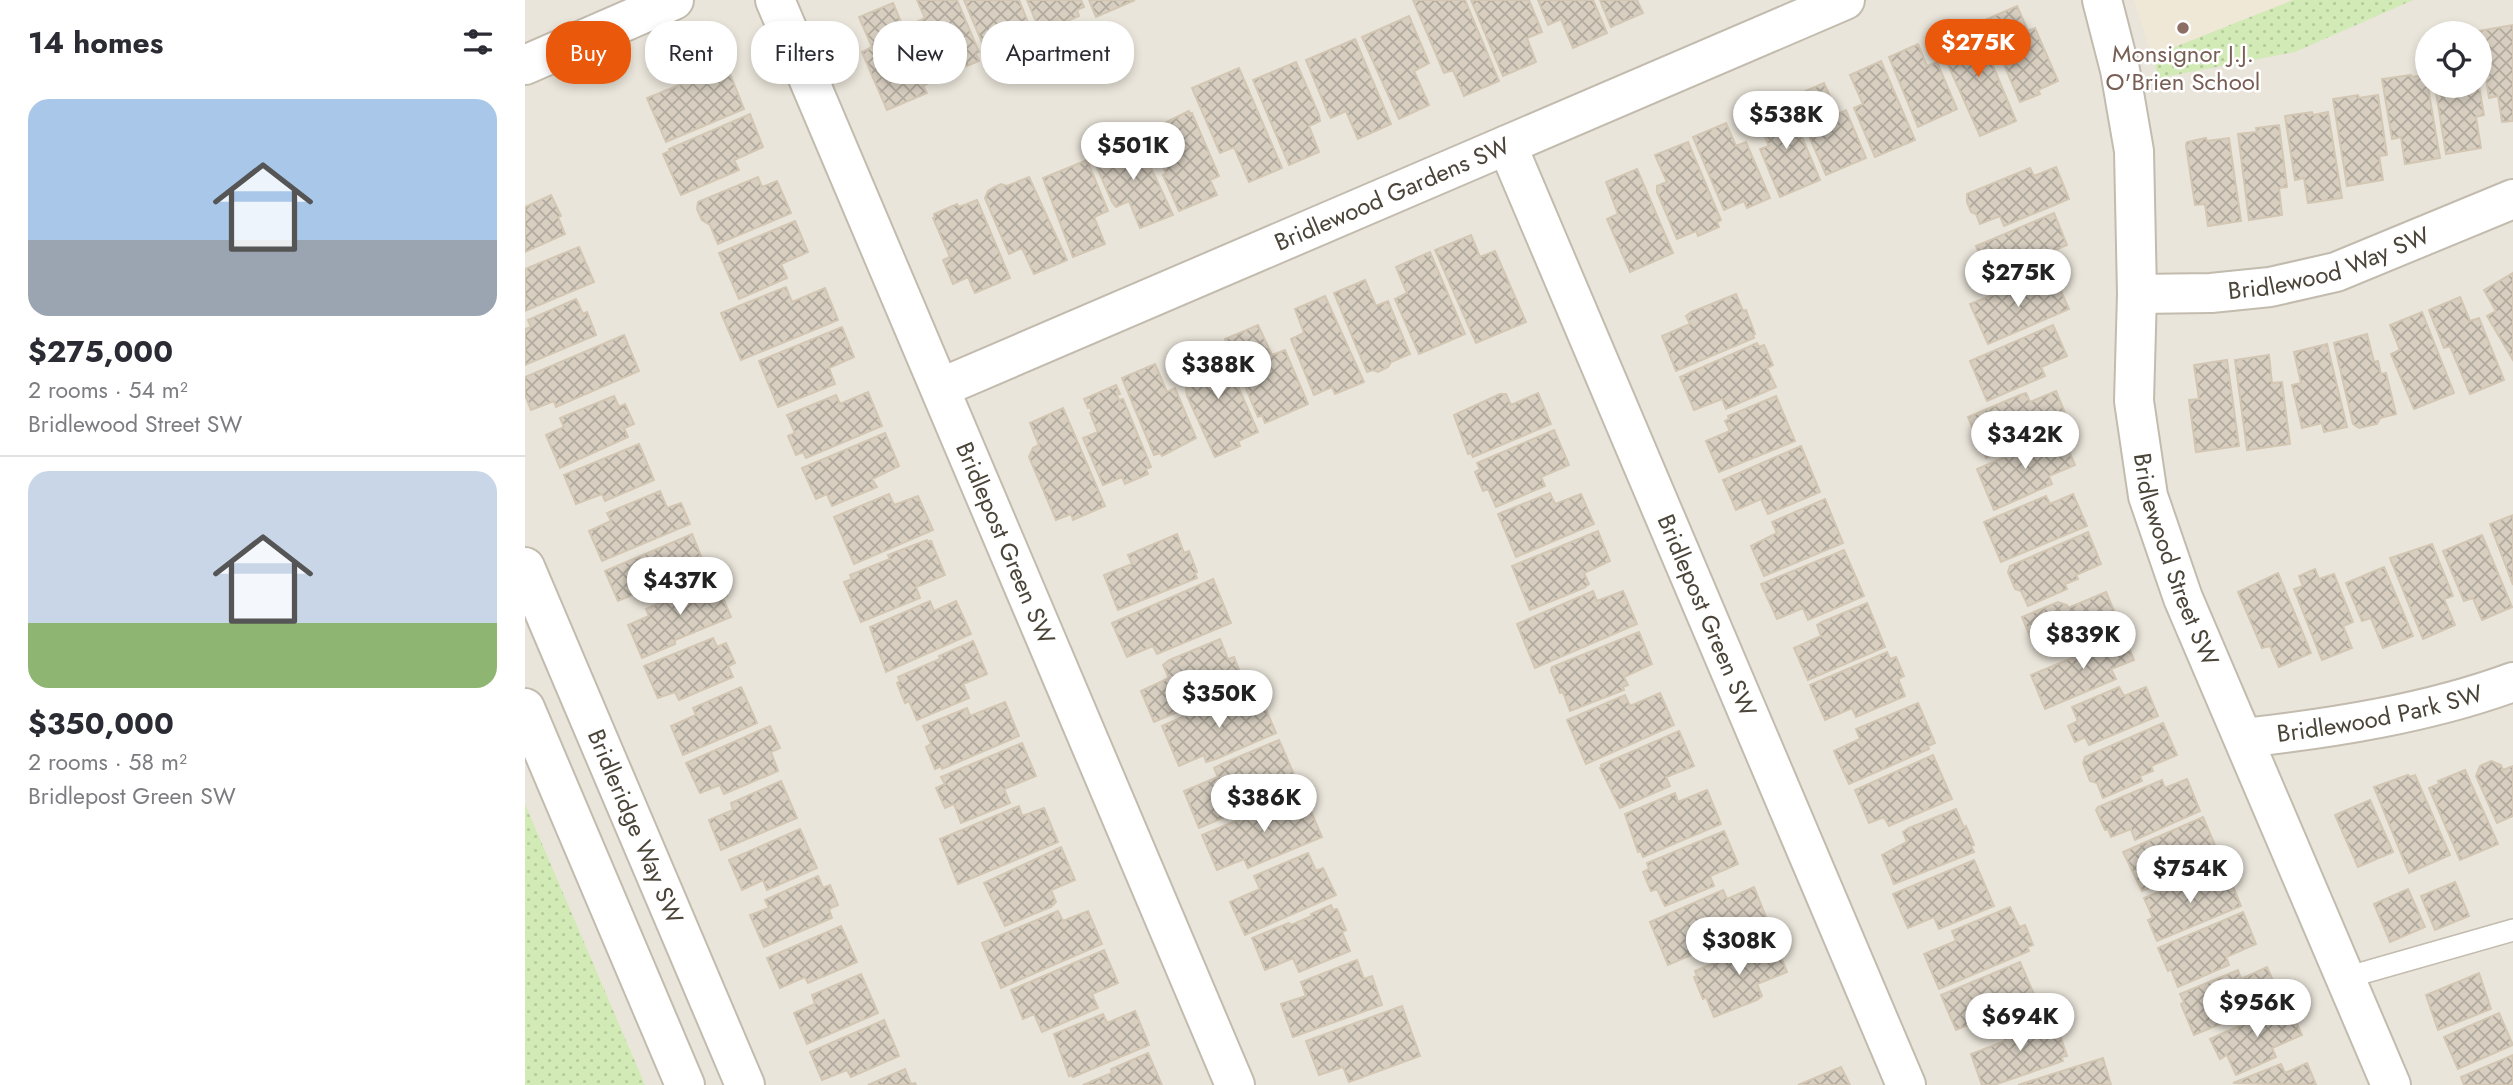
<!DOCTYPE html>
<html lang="en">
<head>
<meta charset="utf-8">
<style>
  :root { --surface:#fff; --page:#f2f2f3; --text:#2b2b33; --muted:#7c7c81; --line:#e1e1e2; --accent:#ea580c }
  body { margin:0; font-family:Jost,sans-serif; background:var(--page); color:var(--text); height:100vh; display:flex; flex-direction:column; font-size:26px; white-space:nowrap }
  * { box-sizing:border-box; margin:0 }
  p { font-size:23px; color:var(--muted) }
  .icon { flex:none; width:38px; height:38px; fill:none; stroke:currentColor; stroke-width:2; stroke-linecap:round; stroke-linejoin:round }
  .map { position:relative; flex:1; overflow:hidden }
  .side { display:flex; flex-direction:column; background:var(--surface); width:525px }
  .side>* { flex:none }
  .hud { position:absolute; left:21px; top:21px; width:665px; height:63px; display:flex; gap:14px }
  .tools { position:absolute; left:1890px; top:21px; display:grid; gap:14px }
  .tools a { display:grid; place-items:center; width:77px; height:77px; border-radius:50%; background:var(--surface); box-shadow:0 4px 10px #0003; font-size:35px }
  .price { position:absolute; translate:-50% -60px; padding:0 16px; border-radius:24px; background:#fff; color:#222; font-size:23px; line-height:46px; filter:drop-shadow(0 2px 4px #0008) }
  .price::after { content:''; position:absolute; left:50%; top:42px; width:21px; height:16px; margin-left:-10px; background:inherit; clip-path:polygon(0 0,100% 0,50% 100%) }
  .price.current { background:var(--accent); color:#fff }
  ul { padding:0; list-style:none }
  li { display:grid; align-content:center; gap:14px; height:371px; padding:0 28px }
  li+li { border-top:2px solid var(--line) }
  li span { display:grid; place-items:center; height:217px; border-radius:21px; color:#555 }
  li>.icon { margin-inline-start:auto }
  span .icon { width:126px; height:126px; fill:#fffc; stroke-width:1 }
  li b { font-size:30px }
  h2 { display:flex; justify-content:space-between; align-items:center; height:84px; padding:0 28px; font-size:30px }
  .pill { padding:0 24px; border-radius:28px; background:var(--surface); box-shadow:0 4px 10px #0003; font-size:24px; line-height:63px }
  .pill.current { background:var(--accent); color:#fff }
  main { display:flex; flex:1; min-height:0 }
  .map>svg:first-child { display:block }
  .residential { fill:#eae5da; fill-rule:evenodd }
  .education { fill:#efe8d6 }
  .grass { fill:url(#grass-dots) }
  .building { fill:url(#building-cross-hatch); stroke:#d3c7b4; stroke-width:2 }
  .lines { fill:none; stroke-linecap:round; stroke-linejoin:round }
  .service-casing { stroke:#c2bbae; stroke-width:24 }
  .minor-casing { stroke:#c2bbae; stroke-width:42 }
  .tertiary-casing { stroke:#c2bbae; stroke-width:42 }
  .service { stroke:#fff; stroke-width:21 }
  .minor { stroke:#fff; stroke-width:38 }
  .tertiary { stroke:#fff; stroke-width:38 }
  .education-dot { fill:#8d6e63; stroke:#fff; stroke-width:2.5 }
  .labels { text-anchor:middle; stroke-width:5; stroke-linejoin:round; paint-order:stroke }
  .education-label { font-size:24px; fill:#785e54; stroke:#fff }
  .street-label { font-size:24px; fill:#4b4439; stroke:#fff }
</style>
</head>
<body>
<main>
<section class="side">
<h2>14 homes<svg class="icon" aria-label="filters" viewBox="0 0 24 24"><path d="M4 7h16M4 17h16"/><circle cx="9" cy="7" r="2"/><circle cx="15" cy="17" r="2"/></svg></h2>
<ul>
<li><span style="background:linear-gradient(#a9c7e8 65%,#9aa5b1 0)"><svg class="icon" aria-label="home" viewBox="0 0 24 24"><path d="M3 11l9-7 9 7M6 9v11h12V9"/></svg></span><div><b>$275,000</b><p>2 rooms · 54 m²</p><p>Bridlewood Street SW</p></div></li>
<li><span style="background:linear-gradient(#c9d6e8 70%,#8fb573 0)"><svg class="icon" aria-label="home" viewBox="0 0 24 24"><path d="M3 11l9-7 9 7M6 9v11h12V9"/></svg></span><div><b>$350,000</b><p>2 rooms · 58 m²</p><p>Bridlepost Green SW</p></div></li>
</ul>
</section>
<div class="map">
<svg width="1988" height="1085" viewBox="0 0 1988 1085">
  <defs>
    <pattern id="grass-dots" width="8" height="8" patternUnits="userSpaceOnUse" patternTransform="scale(1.75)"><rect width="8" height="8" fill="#d2eab5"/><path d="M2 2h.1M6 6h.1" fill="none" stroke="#b6ca9c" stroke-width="1.8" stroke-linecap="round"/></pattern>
    <pattern id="building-cross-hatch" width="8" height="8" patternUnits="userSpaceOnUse" patternTransform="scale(1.75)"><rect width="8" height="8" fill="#d8cfc1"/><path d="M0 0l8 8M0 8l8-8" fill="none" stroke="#b1aa9e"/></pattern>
  </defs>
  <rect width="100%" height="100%" fill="#f6f3ec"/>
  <path class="residential" d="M0 0H1988V1085H0ZM1902 33H1955V86H1902Z"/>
  <path class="education" d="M1609 0H1768L1627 56Z"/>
  <path class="grass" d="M1768 0H1888L1770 52 1634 78 1627 56Z
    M0 804 120 1085H0Z"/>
  <path class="building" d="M392 0H432L454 52 451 54 454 61 410 79 387 24 400 18Z
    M439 0H494L507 32 489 40 490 43 467 53 465 50 461 52Z
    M502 0H556L559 7 552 10 554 16 534 25 532 19 513 27Z
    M564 0H610L571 17Z
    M888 0H940L974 81 939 96 928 70 919 73Z
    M946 0H1004L1017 32 1002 38 1011 62 978 76Z
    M1013 0H1068L1082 33 1048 48 1036 19 1023 25Z
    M1075 0H1112L1118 13 1086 27Z
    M368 3 402 84 398 86 402 93 362 110 337 52 347 47 334 17Z
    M1492 6 1503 31 1510 28 1533 81 1513 90 1515 94 1495 102 1460 20Z
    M884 16 904 63 889 71 904 105 874 119 837 37Z
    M1449 20 1491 121 1455 136 1420 58 1428 55 1419 33Z
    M1988 25V121L1977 122 1973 96 1964 98 1953 31Z
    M830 39 866 124 833 139 821 111 806 118 803 113 781 60Z
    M1393 44 1402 66 1412 62 1432 109 1393 127 1364 57Z
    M1356 61 1390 140 1350 157 1329 108 1338 104 1325 75Z
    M771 62 794 115 795 121 784 126 794 152 764 165 728 80Z
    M183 66 189 81 205 74 219 109 141 142 122 98 162 82 160 76Z
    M714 68 757 168 724 182 709 147 695 153 667 88Z
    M1886 75V77L1901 75 1915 158 1880 164 1876 137 1867 139 1857 79Z
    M1299 83 1313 114 1321 110 1341 158 1301 175 1267 97Z
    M1910 86H1954L1959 115 1951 117 1956 148 1921 154Z
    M1833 95 1834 98 1853 95 1862 155 1854 156 1858 180 1822 186 1808 99Z
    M1262 101 1295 180 1255 197 1235 149 1244 146 1230 115Z
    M664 111 665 114 667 113 694 176 685 180 692 195 654 211 638 175 641 174 623 131Z
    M1787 112 1788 115 1803 112 1817 198 1783 203 1779 178 1770 180 1760 116Z
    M225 114 238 147 209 160 214 170 156 195 138 154 145 151 144 149Z
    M1201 123 1211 146 1221 142 1245 198 1222 208 1219 201 1199 210 1168 137Z
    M1754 125 1762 187 1754 188 1757 215 1724 220 1713 134 1732 132 1731 128Z
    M611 136 648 215 615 228 604 201 591 207 587 202 567 156Z
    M1681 138 1682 141 1704 138 1716 221 1683 226 1680 204 1670 205 1661 145 1662 142Z
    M1163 142 1196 220 1192 222 1194 227 1173 236 1171 231 1152 239 1132 192V186L1142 182 1130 155Z
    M562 160 583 211 569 217 580 244 548 257 518 178Z
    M1531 167 1544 199 1479 226 1475 216 1455 224 1451 214 1446 212 1442 202V194L1505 168 1509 176Z
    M1112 169 1148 253 1105 272 1082 219 1093 214 1081 182Z
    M233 177 237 187 252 181 266 213 193 244 185 225 177 220 172 209 173 202Z
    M504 177 542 260 509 274 497 248 484 254 460 198 463 191 468 188 476 184 482 186Z
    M26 195 36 216 33 217 40 234 0 252V207Z
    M452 200 485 278 450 293 443 277 428 284 418 260 425 257 408 218 410 217 409 214 432 204 434 207Z
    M1529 213 1542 245 1516 256 1519 264 1468 286 1451 246Z
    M270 221 283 252 256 264 262 278 214 299 194 253Z
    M946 235 955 257 970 251 1001 322 951 343 910 250Z
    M54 247 69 282 0 311V269Z
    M905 252 940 334 894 354 870 299 882 293 871 267Z
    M1988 273V360L1962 316 1971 311 1959 290Z
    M1530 278 1544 309 1463 344 1445 304 1495 284 1498 292Z
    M840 280 851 306 863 301 885 354 866 362 863 367 853 372 848 370 842 372 809 293Z
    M261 287 267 302 300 288 313 320 216 360 196 313Z
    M1211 294 1218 311 1221 310 1230 334 1228 335 1229 338 1151 371 1137 336 1165 324 1161 316 1166 312Z
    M800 296 839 382 810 394 807 387 789 395 766 339 779 333 770 309Z
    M1935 297 1945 321 1954 318 1979 380 1945 394 1925 346 1919 348 1904 310Z
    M51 299 58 314 62 312 71 335 0 365V329L6 327 3 320Z
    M1897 312 1929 393 1889 409 1866 354 1875 350 1865 325Z
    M733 325 747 355 760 350 783 404 740 423 737 415 733 417 700 339Z
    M1528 325 1542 356 1516 367 1520 376 1462 401 1445 361Z
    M317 327 329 357 304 368 310 384 253 407 234 361Z
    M1842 334 1849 362 1853 361 1856 374 1861 373 1871 414 1855 418 1852 424 1834 428 1828 424 1809 343Z
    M99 335 114 371 31 407 29 401 6 410 0 395V377Z
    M694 343 733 432 713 441 715 446 690 457 662 396 661 388 671 384 661 358Z
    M1232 343 1234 347 1239 345 1248 365 1242 368 1251 387 1201 409 1197 399 1169 410 1155 377Z
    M1802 344 1822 427 1799 432 1797 423 1777 428 1767 385 1776 383 1769 352Z
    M1744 355 1747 383 1757 382 1765 444 1722 450 1710 360Z
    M1702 360 1714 446 1671 452 1664 400 1674 399 1669 365Z
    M630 364 642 392 650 388 671 438 637 456 635 453 629 455 597 378Z
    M591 385 595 394 592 395 594 400 598 399 626 467 621 469 623 474 600 484 597 477 578 485 558 438 573 432 565 413 567 412 565 407 563 408 559 399Z
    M1531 391 1544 423 1461 458 1443 417 1495 395 1501 393 1505 402Z
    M343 392 357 426 281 458 278 452 271 455 263 436 270 433 262 415 311 395 315 404Z
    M1013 393 1026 424 948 457 946 453 943 454 929 415 975 394H981L986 405Z
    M89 396 94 407 100 404 109 424 99 428 103 437 35 468 21 435 39 427 35 418Z
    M1251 396 1270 441 1194 472 1181 441 1205 431 1200 421 1204 419 1203 416Z
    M538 408 580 506 548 520 546 514 531 520 504 457 508 448 514 445 505 423Z
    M1029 430 1044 465 1016 477 1020 486 971 507 963 489 958 491 950 472 955 469 952 463Z
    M360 433 374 466 347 479 352 487 307 506 302 494 291 499 277 468Z
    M1536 433 1550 465 1524 476 1527 484 1469 510 1452 469Z
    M114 444 129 480 80 501 77 494 51 504 39 475Z
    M1276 446 1295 492 1243 514 1236 499 1211 510 1198 480Z
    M135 491 142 508 156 503 165 524 77 561 64 531 86 521 82 513Z
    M1025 493 1030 504 1056 494 1069 524 991 557 973 514Z
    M364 494 369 505 393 496 408 530 329 564 309 517Z
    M1548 494 1562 526 1476 562 1459 522 1521 496 1525 504Z
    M1300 499 1318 543 1239 576 1226 546 1252 533 1247 522Z
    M1988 515V585L1965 524Z
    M1073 531 1085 561 1059 573 1064 584 1059 588 1005 610 987 566Z
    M1563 532 1576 564 1551 575 1553 579 1540 584 1542 589 1503 606 1496 591 1490 589 1483 572 1485 566Z
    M167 534 176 556 171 558 179 576 118 601 114 592 93 601 80 571Z
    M652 534 659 553 664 551 672 572 670 573 672 578 593 610 579 575 607 564 603 555Z
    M1957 535 1987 607 1957 620 1948 598 1939 601 1918 551Z
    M402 540 403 542 406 541 420 575 391 587 395 598 336 622 319 582 327 579 325 575 365 559 363 555Z
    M1907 544 1928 596 1919 599 1930 625 1898 639 1865 558Z
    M1319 550 1339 596 1283 620 1278 608 1252 619 1236 584Z
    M1859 567 1888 636 1858 648 1846 618 1837 621 1821 583Z
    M1790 569 1794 579 1809 574 1828 622 1818 626 1827 648 1797 660 1769 589 1778 586 1774 576Z
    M1753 573 1786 653 1754 667 1745 646 1737 648 1713 592Z
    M194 577 202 596 198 598 206 617 150 640V644L117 658 103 625 124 616 121 609Z
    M688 579 706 623 632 654 628 646 602 657 587 623Z
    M1068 591 1072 601 1098 591 1112 624 1010 668 992 624Z
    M1581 592 1594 622 1520 654 1513 637 1506 639 1497 617 1533 602 1542 605 1543 608Z
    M405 601 409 611 431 601 446 634 361 672 345 627Z
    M1342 603 1360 647 1283 680 1269 648 1296 636 1292 625 1297 622Z
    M1597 631 1609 660 1586 669 1591 679 1520 709 1506 675 1564 651 1561 646Z
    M1114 632 1127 664 1099 677 1103 685 1098 687 1099 690 1045 711 1038 692 1035 693 1026 670 1027 667Z
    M188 638 192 647 201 643 210 663 203 666 208 677 154 700 150 692 133 698 119 666Z
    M695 639 703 659 709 657 716 675 710 677 714 686 629 722 616 691 644 678 638 665 644 660Z
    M448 641 462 674 438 684 444 698 392 720 384 701 380 703 372 683 375 681 373 677 415 659 414 656Z
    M1362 652 1365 659 1371 657 1379 676 1373 679 1380 696 1331 717 1327 708 1300 720 1285 685Z
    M216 687 232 723 158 755 146 726 171 715 168 708Z
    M1594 687 1599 696 1621 687 1633 716 1564 745 1560 737 1550 742 1543 726 1553 721 1547 707Z
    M726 691 734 709 740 707 751 733 691 759 681 762 679 755 654 766 637 726 684 705 685 709Z
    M1135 693 1149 725 1061 764 1042 720 1100 695 1105 706Z
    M480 702 494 736 417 769 416 766 410 769 401 747 406 744 398 726 442 708 445 716Z
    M1393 703 1410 743 1403 746 1404 749 1324 784 1309 751 1335 739 1331 729Z
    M1638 723 1652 755 1626 766 1628 771 1615 776 1617 781 1578 798 1572 783 1565 781 1558 763 1560 757Z
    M245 726 255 748 246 752 253 771 199 794 195 785 175 793 161 763Z
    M1154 731 1169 766 1141 777 1145 786 1095 808 1075 768 1077 767 1076 765Z
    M754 740 774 786 674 828 659 791 693 777 689 768 699 763Z
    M497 743 511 776 479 789 485 803 436 823 429 804 420 808 411 788 420 784 416 777Z
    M1408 755 1427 799 1364 826 1359 817 1344 823 1330 790Z
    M1966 761 1976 765 1978 770 1988 766V816L1972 823 1951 776 1955 766Z
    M1940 770 1973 844 1935 860 1904 788 1914 784 1913 781Z
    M1883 775 1885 777 1890 775 1925 855 1884 873 1849 787Z
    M1662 779 1675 811 1610 840 1606 829 1586 837 1583 829 1580 830 1571 810 1573 807 1637 780 1640 788Z
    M256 781 272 818 196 850 184 820 208 810 206 803Z
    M1182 790 1196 824 1118 857 1116 851 1113 852 1100 814 1150 793 1153 802Z
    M778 793 797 837 723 868 719 859 692 870 677 835Z
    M1845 800 1868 852 1833 867 1810 815Z
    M494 806 497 816 519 808 533 842 433 884 415 839Z
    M1431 809 1439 828 1441 826 1449 845 1446 846 1449 852 1369 884 1357 855 1382 842 1378 832 1384 828Z
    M1678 817 1692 850 1666 861 1669 869 1617 891 1598 852Z
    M275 829 292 868 242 890 238 880 217 890 204 860Z
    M1199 831 1213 864 1185 876 1189 886 1140 906 1132 889 1126 891 1118 872 1124 869 1122 863Z
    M536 847 550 880 526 890 531 902 526 907 480 926 459 883Z
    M783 853 791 871 798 868 811 895 720 935 705 902 735 889 729 876Z
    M1449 860 1469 906 1414 929 1409 917 1383 928 1368 894Z
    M1702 872 1716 906 1632 941 1623 920 1628 918 1619 898 1655 883 1658 891 1667 887 1668 890 1675 887 1673 884Z
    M293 876 298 888 305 885 313 905 304 909 307 918 239 947 225 915 244 908 240 900Z
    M1930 882 1944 916 1910 930 1896 896Z
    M1229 887 1243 922 1143 965 1125 922 1198 890 1202 899Z
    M1883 889 1900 927 1865 942 1849 904Z
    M806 905 808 910 812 909 821 930 817 932 825 951 774 972 768 958 740 970 727 938 764 923 766 925 787 916 786 914Z
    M1485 907 1494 927 1500 925 1508 945 1502 947 1504 951 1414 989 1399 954 1431 941 1427 931Z
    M533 911 538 921 563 911 577 944 476 988 457 943Z
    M1718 912 1731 944 1701 957 1704 965 1653 987 1646 969 1643 971 1633 948Z
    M316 926 332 962 283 983 280 977 255 988 242 958Z
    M1248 938 1262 972 1232 984 1237 996 1232 1000 1189 1017 1181 997 1178 999 1169 977 1172 976 1170 971Z
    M579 950 593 983 567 994 573 1008 517 1032 509 1014 498 1019 486 990Z
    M832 960 839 979 847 976 857 1005 768 1037 756 1004 781 996 776 982Z
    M1495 962 1515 1008 1459 1031 1455 1020 1431 1030 1416 995Z
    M1742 967 1756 999 1669 1035 1656 1004 1659 1002 1655 994 1713 970 1716 979Z
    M1954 973 1966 1009 1913 1030 1901 995Z
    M336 974 353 1013 282 1044 269 1013 290 1004 287 995Z
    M1763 1004 1777 1035 1747 1048 1751 1057 1711 1075 1702 1055 1695 1059 1685 1039Z
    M877 1006 895 1056 824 1082 818 1067 794 1075 781 1041Z
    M610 1011 624 1045 548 1077 546 1075 544 1076 529 1034 578 1014 582 1023Z
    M1974 1013 1988 1045 1933 1069 1919 1037Z
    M1522 1016 1529 1034 1534 1032 1542 1056 1536 1057 1538 1061 1469 1085H1457L1446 1054 1480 1041 1477 1032Z
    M359 1020 374 1056 326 1077 322 1070 297 1080 285 1052Z
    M623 1053 637 1085H558L587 1073 586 1069Z
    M1988 1055V1085H1939L1936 1077Z
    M1578 1058 1586 1085H1493Z
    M1782 1063 1791 1085 1708 1083 1756 1064 1760 1073Z
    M1316 1067 1325 1085H1273Z
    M380 1069 386 1084 390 1083 391 1085H343Z"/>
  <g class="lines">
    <g class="service-casing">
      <path id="service" d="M1820 978 1988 930"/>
    </g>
    <g class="minor-casing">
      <g id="minor">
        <path id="s1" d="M250 0 710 1085"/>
        <path id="s2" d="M1577 0 1595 70 1609 151 1612 294 1609 401 1623 496 1658 598 1866 1085"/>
        <path id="s3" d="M982 145 1381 1085"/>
        <path id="s4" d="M1612 294 1686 293 1745 287 1811 272 1988 199"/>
        <path id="s5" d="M415 388 1320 0"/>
        <path id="s6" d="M1719 738C1808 728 1904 713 1988 682"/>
      </g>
    </g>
    <g class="tertiary-casing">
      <g id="tertiary">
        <path d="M0 65 149 0"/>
        <path id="s7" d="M0 567 220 1085"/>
        <path d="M0 708 160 1085"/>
      </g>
    </g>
    <use href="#service" class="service"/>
    <use href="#minor" class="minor"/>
    <use href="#tertiary" class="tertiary"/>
  </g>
  <circle class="education-dot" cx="1658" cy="28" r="7"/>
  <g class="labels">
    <g class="education-label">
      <text x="1658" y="62">Monsignor J.J.<tspan x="1658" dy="28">O'Brien School</tspan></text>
    </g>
    <g class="street-label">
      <text dy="8" stroke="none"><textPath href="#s5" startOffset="492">Bridlewood Gardens SW</textPath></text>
      <text dy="8" stroke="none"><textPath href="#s4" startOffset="196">Bridlewood Way SW</textPath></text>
      <text dy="8" stroke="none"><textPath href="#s1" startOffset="590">Bridlepost Green SW</textPath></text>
      <text dy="8" stroke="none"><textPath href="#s2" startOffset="569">Bridlewood Street SW</textPath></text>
      <text dy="8" stroke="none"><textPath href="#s3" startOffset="511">Bridlepost Green SW</textPath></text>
      <text dy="8" stroke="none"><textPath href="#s6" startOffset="138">Bridlewood Park SW</textPath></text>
      <text dy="8" stroke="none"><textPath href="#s7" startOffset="282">Bridleridge Way SW</textPath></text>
    </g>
  </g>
</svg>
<div class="tools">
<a><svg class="icon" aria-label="locate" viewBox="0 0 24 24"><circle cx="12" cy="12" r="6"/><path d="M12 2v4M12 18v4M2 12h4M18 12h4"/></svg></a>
</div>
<b class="price current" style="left:1453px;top:79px">$275K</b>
<b class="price" style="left:1261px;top:151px">$538K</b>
<b class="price" style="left:608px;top:182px">$501K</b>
<b class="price" style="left:1493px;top:309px">$275K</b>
<b class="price" style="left:693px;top:401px">$388K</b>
<b class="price" style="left:1500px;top:471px">$342K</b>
<b class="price" style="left:155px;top:617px">$437K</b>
<b class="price" style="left:1558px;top:671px">$839K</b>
<b class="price" style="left:694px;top:730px">$350K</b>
<b class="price" style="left:739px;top:834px">$386K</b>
<b class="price" style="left:1665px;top:905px">$754K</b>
<b class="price" style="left:1214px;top:977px">$308K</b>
<b class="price" style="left:1732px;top:1039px">$956K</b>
<b class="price" style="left:1495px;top:1053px">$694K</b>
<div class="hud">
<a class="pill current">Buy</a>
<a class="pill">Rent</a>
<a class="pill">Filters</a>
<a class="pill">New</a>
<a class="pill">Apartment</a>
</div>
</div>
</main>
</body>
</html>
